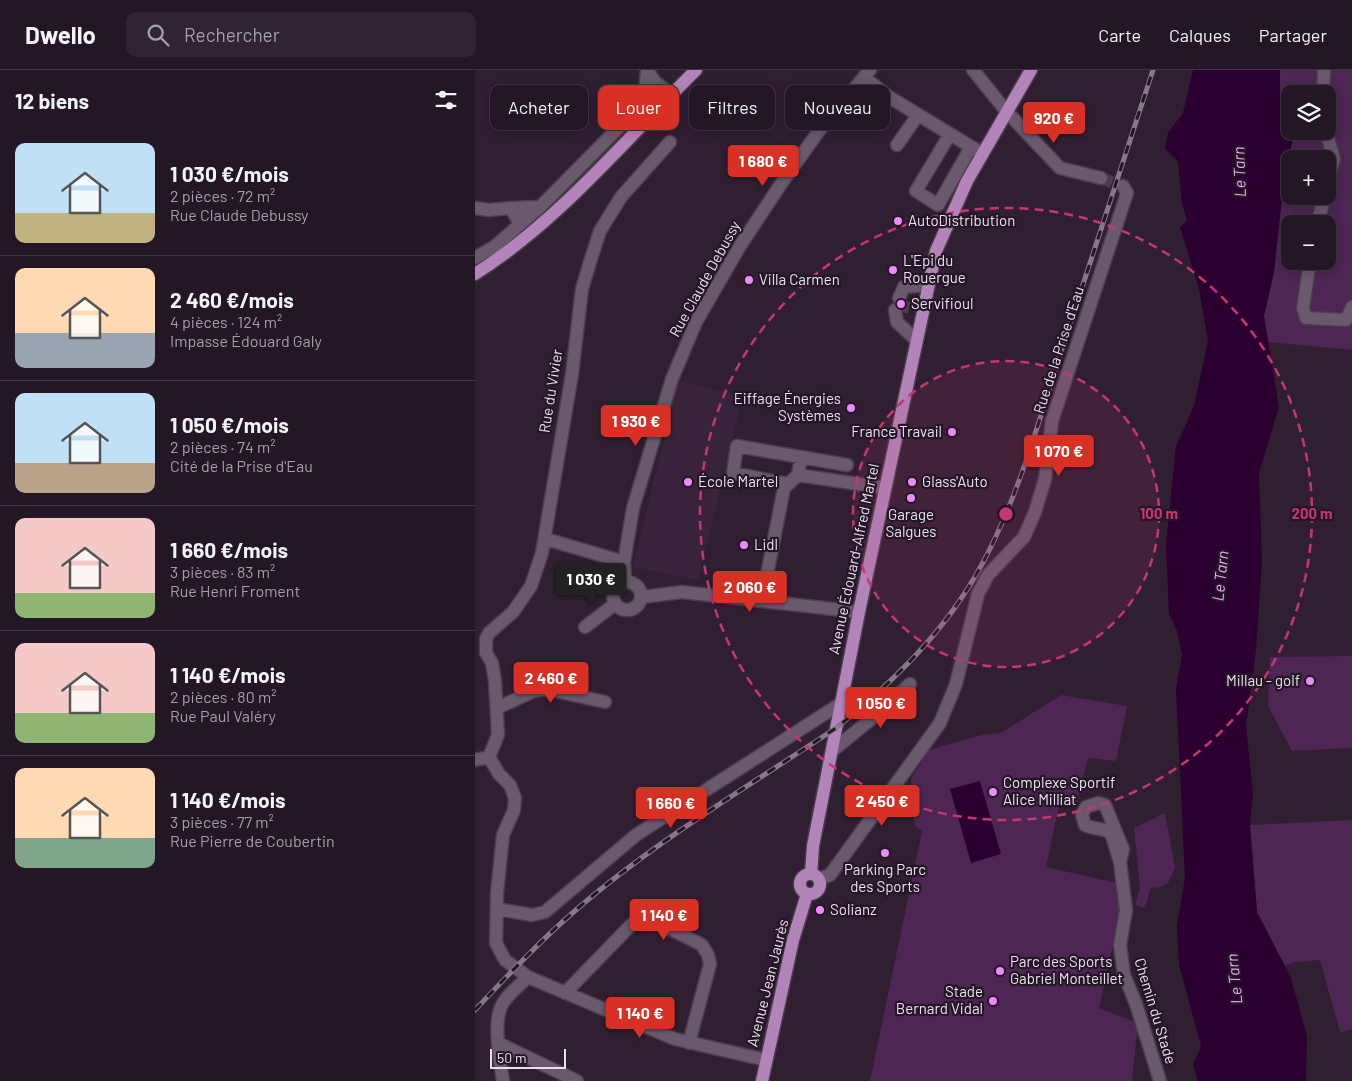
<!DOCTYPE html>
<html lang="fr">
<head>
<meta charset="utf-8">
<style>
  :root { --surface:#231725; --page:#2f2432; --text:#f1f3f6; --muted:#a39fa7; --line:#403642; --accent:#d93025 }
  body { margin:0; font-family:Barlow,sans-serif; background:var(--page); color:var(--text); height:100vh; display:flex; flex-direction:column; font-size:19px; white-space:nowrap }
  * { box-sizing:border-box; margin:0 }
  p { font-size:16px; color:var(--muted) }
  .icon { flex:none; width:28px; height:28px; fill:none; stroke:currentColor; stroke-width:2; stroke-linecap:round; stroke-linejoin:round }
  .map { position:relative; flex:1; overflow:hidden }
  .panel { display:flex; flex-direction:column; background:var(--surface); width:475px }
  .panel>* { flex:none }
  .top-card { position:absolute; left:15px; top:15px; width:475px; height:45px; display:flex; gap:10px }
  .buttons { position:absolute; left:806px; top:15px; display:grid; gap:10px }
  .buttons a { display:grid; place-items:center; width:55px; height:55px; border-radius:10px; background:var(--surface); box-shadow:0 2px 12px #0003,0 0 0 1px var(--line); font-size:25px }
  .scale { position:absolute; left:15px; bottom:12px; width:76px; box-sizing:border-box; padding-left:5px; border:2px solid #eae0ec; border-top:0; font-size:14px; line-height:18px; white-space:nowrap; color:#eae0ec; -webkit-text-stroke:4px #251627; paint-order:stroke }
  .price { position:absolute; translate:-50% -42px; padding:0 11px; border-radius:5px; background:var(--accent); color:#fff; font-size:16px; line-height:32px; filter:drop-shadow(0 1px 2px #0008) }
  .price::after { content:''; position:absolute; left:50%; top:30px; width:15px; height:11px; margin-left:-8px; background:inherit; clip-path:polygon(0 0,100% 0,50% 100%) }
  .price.selected { background:#222; color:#fff }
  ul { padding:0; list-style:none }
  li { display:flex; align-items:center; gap:15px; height:125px; padding:0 15px }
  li+li { border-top:1px solid var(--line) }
  li span { display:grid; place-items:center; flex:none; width:140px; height:100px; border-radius:10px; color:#555 }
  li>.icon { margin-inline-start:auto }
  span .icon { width:60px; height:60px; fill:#fffc; stroke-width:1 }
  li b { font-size:21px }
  h2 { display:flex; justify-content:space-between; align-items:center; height:60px; padding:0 15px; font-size:21px }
  .pill { padding:0 18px; border-radius:10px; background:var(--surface); box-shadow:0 2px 12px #0003,0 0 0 1px var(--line); font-size:18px; line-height:45px }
  .pill.selected { background:var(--accent); color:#fff }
  header { display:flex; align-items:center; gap:30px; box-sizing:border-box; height:70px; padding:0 25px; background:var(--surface); border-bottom:1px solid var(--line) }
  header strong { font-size:24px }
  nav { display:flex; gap:28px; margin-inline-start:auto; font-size:18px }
  .search { width:350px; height:45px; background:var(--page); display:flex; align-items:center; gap:12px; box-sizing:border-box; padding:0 18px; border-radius:10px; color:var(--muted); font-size:19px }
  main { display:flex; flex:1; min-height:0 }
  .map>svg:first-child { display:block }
  .built { fill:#38233b }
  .green { fill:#4d2653; fill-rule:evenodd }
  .water { fill:#2b0031 }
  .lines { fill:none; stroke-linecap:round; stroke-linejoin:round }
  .minor-tunnel { stroke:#4b3c4d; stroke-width:12; stroke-dasharray:12 6; stroke-linecap:butt }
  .minor-casing { stroke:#4a3d4c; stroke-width:15 }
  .major-casing { stroke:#4a3d4c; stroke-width:15 }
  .minor { stroke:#6a586d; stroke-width:12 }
  .major { stroke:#b284b9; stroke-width:12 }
  .rail-casing { stroke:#857887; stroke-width:5 }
  .rail { stroke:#251627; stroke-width:3; stroke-dasharray:9; stroke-linecap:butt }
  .ring { fill:none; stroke:#c83671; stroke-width:2.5; stroke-dasharray:9 6 }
  .poi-dot { fill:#ec8cfa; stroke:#251627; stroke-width:2 }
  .labels { text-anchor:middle; stroke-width:4.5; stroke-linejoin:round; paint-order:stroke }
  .poi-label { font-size:15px; fill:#eae0ec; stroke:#251627; text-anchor:start }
  .street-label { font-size:15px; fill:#eae0ec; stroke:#251627 }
  .water-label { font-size:16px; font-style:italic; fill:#edaaf6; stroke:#251627 }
  .centre { fill:#c83671; stroke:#251627; stroke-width:2.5 }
  .ring-label { font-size:15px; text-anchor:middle; font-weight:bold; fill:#c83671; stroke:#251627; stroke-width:4.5; stroke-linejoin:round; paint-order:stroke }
</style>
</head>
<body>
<header>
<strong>Dwello</strong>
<div class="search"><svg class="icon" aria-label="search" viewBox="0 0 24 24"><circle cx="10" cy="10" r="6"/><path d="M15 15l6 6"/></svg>Rechercher</div>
<nav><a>Carte</a><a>Calques</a><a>Partager</a></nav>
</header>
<main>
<section class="panel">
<h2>12 biens<svg class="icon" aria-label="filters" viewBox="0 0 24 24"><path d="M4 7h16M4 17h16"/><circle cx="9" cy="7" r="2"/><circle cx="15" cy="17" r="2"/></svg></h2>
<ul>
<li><span style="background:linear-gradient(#bfe0f5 70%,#c2b280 0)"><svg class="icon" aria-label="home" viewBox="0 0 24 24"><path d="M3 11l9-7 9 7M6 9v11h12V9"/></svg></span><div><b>1 030 €/mois</b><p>2 pièces · 72 m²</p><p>Rue Claude Debussy</p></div></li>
<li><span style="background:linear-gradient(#ffd9b3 65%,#9aa5b1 0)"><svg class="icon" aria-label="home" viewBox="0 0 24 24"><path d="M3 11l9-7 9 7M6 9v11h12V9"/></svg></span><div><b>2 460 €/mois</b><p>4 pièces · 124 m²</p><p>Impasse Édouard Galy</p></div></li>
<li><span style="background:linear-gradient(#bfe0f5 70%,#b9a48a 0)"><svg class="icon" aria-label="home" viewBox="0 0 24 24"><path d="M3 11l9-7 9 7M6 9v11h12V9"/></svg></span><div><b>1 050 €/mois</b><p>2 pièces · 74 m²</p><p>Cité de la Prise d'Eau</p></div></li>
<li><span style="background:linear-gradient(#f6c9c9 75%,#8fb573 0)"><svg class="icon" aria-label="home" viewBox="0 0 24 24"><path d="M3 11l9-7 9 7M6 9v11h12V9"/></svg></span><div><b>1 660 €/mois</b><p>3 pièces · 83 m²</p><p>Rue Henri Froment</p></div></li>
<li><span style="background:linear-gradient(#f6c9c9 70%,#8fb573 0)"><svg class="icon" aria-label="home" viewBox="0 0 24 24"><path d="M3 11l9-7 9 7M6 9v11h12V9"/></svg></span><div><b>1 140 €/mois</b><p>2 pièces · 80 m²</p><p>Rue Paul Valéry</p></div></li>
<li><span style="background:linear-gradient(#ffd9b3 70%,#7fa58c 0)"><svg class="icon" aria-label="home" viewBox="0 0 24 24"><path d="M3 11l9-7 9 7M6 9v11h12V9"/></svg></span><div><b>1 140 €/mois</b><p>3 pièces · 77 m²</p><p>Rue Pierre de Coubertin</p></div></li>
</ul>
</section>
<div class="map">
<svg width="877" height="1011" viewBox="0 0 877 1011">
  <rect width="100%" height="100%" fill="#2f1f31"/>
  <path class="built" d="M203 310 268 327 223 510 158 497Z"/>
  <path class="green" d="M805 0H877V280L792 272 789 246 799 202 810 100 817 70 805 31ZM815 24H852V61H815ZM815 89H852V126H815ZM815 154H852V191H815Z
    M877 586V678L817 681 793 636 795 587Z
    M586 625 652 636 641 691 613 688 602 734 585 731 571 797 651 815 624 938 663 953 657 1011H395L447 761 441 757 430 720 436 718V709L454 680 506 665 526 663Z
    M690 743 700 798 693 813 682 818 676 817 670 838 660 835 665 818 659 758Z
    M877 750V960L865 962 845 890 819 892 810 896 782 842 775 755Z"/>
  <path class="water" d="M718 0H805V31L818 70 810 100 799 202 789 246 804 337 784 403 787 492 781 580 771 656 778 724 775 755 782 842 816 908 832 966 831 1011H723L718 995 726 976 704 895 702 856 710 808 701 619 707 585 702 561 694 544 691 475 701 376 719 336 733 271 724 219 705 157 712 151 707 133 703 92 690 78 693 63 708 43Z
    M505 711 526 784 496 793 475 719Z"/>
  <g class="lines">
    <path class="minor-tunnel" d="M626 108 648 116
      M427 242 430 230"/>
    <g class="minor-casing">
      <path id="minor" d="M172 0 180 12 197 25
        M498 0 532 42 585 98 626 108
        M389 7 414 27 503 81
        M848 24 849 0
        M368 32 386 28 414 27
        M851 61 859 89 852 115
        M475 64 441 121 463 135 496 77
        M195 72 146 127 125 161 115 192 107 219 97 304 67 483 56 516 38 542 14 563 11 569V583L17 593 20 611 23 665 14 687 24 704 35 715 40 728 39 740 28 765 22 823 21 873 30 890 53 907 200 969 291 990
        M422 75 443 45
        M0 138 14 140 36 138
        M45 154 36 138 65 137
        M842 154 850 126
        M0 188 19 177 65 137 169 32 172 0
        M835 191 828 238 831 248 871 250 877 237
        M424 228 429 217 452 215
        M420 240 422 252 441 270
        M323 405 410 418
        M313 414 258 403 262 376 372 395
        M71 469 149 492
        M150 511 149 492 158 438 197 309 221 252 265 176 306 114 346 58 395 0
        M138 526a14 14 0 1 1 28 0a14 14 0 1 1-28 0Z
        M167 527 207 522 384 542
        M287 530 309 418 323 405 326 387
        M110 557 140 534
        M22 638 59 621 72 619 130 632
        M357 681 406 641 435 614
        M0 690 14 687
        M645 792 648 779 630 735 623 733 611 737 607 745 610 755C619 760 627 757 636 763L645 792 651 840 645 875 649 905 661 934 685 1011
        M344 809 355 805 465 653 481 614 503 524 513 505 549 467 560 442 570 409 577 351 652 123 648 116
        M22 839 57 845 70 842 161 765 365 634
        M90 923 158 853 169 849 180 851 227 875 233 885 235 894 214 973
        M23 973 102 1011
        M28 1011C25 991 17 950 28 933 34 923 45 915 53 907"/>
    </g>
    <g class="major-casing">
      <path id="major" d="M0 204C85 150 150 70 221 0
        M325 814a10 10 0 1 1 20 0a10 10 0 1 1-20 0Z
        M336 804 338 776 384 542 461 181 492 111 556 0
        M287 1011 318 870 332 824"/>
    </g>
    <use href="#minor" class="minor"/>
    <use href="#major" class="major"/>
    <g class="rail-casing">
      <path id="rail" d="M0 940C33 905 66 870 102 839 182 770 274 716 361 658 418 612 470 562 506 496 541 432 561 361 583 291 615 194 646 97 678 0"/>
    </g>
    <use href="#rail" class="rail"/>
  </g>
  <circle cx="531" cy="444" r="153" fill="#c83671" fill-opacity=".12"/>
  <g class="ring">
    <circle cx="531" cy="444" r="153"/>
    <circle cx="531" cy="444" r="306"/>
  </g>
  <g class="poi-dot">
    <circle cx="423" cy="151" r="5"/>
    <circle cx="418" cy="200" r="5"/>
    <circle cx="274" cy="210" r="5"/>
    <circle cx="426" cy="234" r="5"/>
    <circle cx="376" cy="338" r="5"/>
    <circle cx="477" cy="362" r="5"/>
    <circle cx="213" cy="412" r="5"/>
    <circle cx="437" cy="412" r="5"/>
    <circle cx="436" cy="428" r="5"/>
    <circle cx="269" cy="475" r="5"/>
    <circle cx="835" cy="611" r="5"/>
    <circle cx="518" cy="722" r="5"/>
    <circle cx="410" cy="783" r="5"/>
    <circle cx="345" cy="840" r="5"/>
    <circle cx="525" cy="901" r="5"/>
    <circle cx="518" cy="931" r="5"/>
  </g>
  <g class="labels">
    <g class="poi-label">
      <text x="433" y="156">AutoDistribution</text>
      <text x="428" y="196">L'Epi du<tspan x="428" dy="17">Rouergue</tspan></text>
      <text x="284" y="215">Villa Carmen</text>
      <text x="436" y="239">Servifioul</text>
      <text x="366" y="334" text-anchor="end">Eiffage Énergies<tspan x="366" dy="17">Systèmes</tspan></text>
      <text x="467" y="367" text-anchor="end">France Travail</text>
      <text x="223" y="417">École Martel</text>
      <text x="447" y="417">Glass'Auto</text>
      <text x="436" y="450" text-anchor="middle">Garage<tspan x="436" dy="17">Salgues</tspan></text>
      <text x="279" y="480">Lidl</text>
      <text x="825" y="616" text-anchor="end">Millau - golf</text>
      <text x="528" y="718">Complexe Sportif<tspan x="528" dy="17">Alice Milliat</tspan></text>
      <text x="410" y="805" text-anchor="middle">Parking Parc<tspan x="410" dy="17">des Sports</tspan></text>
      <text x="355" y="845">Solianz</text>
      <text x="535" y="897">Parc des Sports<tspan x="535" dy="17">Gabriel Monteillet</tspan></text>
      <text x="508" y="927" text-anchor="end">Stade<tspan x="508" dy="17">Bernard Vidal</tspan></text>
    </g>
    <g class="street-label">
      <text transform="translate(230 209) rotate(-61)" y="5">Rue Claude Debussy</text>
      <text transform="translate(584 280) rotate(-72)" y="5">Rue de la Prise d'Eau</text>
      <text transform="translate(76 321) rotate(-81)" y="5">Rue du Vivier</text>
      <text transform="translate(379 489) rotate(-78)" y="5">Avenue Édouard-Alfred Martel</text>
      <text transform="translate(293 913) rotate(-76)" y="5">Avenue Jean Jaurès</text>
      <text transform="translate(680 941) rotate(73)" y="5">Chemin du Stade</text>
    </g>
    <g class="water-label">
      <text transform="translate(764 102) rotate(-92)" y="6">Le Tarn</text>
      <text transform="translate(745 506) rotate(-84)" y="6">Le Tarn</text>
      <text transform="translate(759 909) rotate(-96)" y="6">Le Tarn</text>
    </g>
  </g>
  <circle cx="531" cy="444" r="8" class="centre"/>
  <g class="ring-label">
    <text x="684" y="449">100 m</text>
    <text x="837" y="449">200 m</text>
  </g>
</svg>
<div class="buttons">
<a><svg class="icon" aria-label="layers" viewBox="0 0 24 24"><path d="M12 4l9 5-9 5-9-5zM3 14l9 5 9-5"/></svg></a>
<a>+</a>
<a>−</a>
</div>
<div class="scale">50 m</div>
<b class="price" style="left:579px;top:74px">920 €</b>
<b class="price" style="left:288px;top:117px">1 680 €</b>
<b class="price" style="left:161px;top:377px">1 930 €</b>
<b class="price" style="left:584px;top:407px">1 070 €</b>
<b class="price selected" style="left:116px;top:535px">1 030 €</b>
<b class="price" style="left:275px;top:543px">2 060 €</b>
<b class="price" style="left:76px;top:634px">2 460 €</b>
<b class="price" style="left:406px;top:659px">1 050 €</b>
<b class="price" style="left:407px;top:757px">2 450 €</b>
<b class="price" style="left:196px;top:759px">1 660 €</b>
<b class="price" style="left:189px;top:871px">1 140 €</b>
<b class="price" style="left:165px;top:969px">1 140 €</b>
<div class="top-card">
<a class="pill">Acheter</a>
<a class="pill selected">Louer</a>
<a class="pill">Filtres</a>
<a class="pill">Nouveau</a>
</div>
</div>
</main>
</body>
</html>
